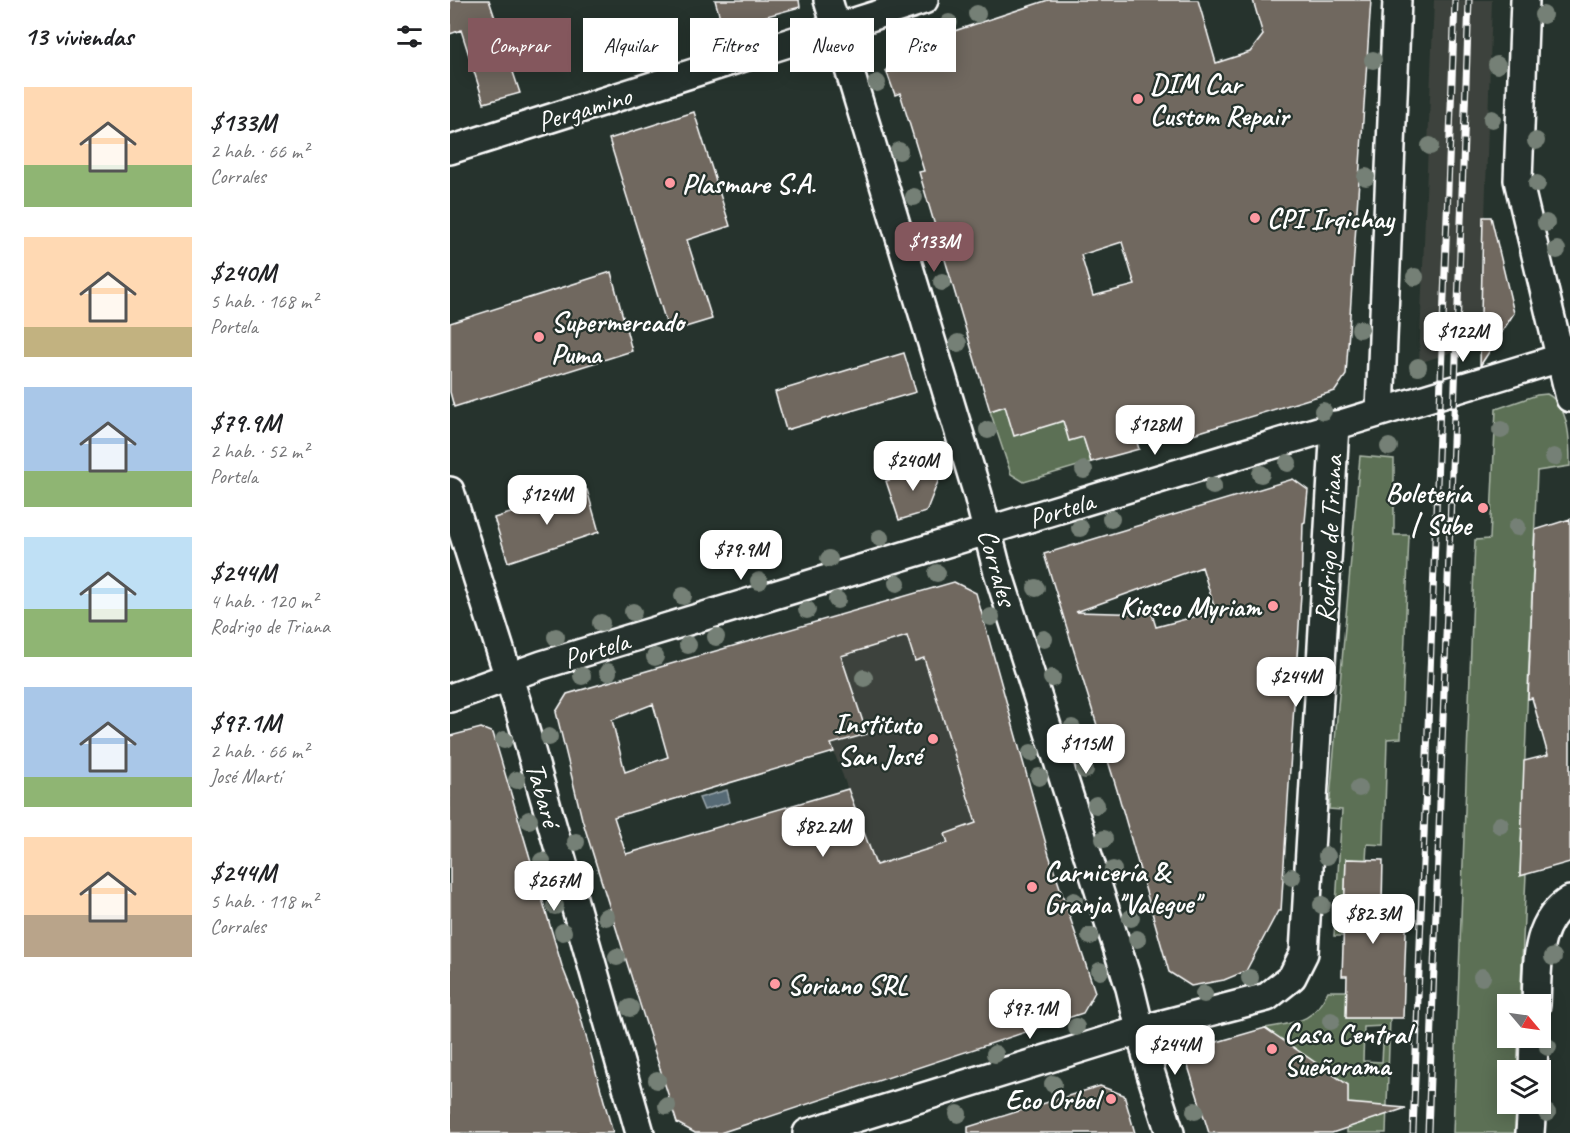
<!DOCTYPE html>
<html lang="es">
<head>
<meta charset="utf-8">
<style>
  :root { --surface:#fff; --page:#f2f2f2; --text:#202124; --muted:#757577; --accent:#84575d }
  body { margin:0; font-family:Caveat,sans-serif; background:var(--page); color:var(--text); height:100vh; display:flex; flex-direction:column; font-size:22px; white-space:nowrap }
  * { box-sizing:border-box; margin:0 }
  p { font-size:20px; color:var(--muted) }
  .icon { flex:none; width:33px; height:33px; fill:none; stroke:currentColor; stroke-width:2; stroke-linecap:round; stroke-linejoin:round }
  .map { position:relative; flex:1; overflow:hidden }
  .details { display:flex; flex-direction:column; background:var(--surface); width:450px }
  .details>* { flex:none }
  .banner { position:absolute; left:18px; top:18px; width:570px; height:54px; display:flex; gap:12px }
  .needle { width:39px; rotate:119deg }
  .controls { position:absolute; left:1047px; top:994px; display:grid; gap:12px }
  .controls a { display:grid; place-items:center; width:54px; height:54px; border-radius:0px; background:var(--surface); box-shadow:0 3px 15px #0003; font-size:30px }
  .price { position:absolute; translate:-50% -51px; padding:0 14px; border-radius:12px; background:#fff; color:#222; font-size:20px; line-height:39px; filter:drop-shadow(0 2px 3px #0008) }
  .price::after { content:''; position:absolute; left:50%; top:36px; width:18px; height:14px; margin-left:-9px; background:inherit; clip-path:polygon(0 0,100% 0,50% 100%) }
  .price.current { background:var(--accent); color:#fff }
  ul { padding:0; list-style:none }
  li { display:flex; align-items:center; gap:18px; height:150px; padding:0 24px }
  li span { display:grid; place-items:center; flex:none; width:168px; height:120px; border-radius:0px; color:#555 }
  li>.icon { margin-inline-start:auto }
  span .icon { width:72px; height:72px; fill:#fffc; stroke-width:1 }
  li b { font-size:26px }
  h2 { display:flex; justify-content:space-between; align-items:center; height:72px; padding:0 24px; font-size:26px }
  .chip { padding:0 21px; border-radius:0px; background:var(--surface); box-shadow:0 3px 15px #0003; font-size:21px; line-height:54px }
  .chip.current { background:var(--accent); color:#fff }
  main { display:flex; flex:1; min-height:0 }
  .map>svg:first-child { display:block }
  .built { fill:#3c433c }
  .green { fill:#5b7054; stroke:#adb8aa; stroke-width:1.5; fill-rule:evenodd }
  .water { fill:#566b74; stroke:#9aa6ac; stroke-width:1.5 }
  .building { fill:#70685f; stroke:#fff; stroke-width:1.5; fill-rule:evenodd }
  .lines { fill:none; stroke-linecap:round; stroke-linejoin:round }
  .minor-casing { stroke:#fff; stroke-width:32 }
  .minor { stroke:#26332d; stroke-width:27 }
  .rail-casing { stroke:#fff; stroke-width:7 }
  .rail { stroke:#26332d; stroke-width:4.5; stroke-dasharray:14; stroke-linecap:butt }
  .tree { fill:#758076 }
  .poi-dot { fill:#ff9aa2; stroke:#26332d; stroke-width:2 }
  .labels { text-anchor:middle; stroke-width:4.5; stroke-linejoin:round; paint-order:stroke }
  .poi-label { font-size:28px; font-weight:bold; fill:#fff; stroke:#26332d; text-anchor:start }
  .street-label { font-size:28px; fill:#fff; stroke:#26332d }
</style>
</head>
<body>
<main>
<section class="details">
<h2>13 viviendas<svg class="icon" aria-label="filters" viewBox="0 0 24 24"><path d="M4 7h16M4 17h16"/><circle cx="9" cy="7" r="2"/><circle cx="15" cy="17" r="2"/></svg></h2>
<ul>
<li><span style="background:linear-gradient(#ffd9b3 65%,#8fb573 0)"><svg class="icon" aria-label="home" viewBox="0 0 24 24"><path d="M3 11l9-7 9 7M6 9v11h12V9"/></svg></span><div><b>$133M</b><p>2 hab. · 66 m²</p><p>Corrales</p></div></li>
<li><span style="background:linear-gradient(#ffd9b3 75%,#c2b280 0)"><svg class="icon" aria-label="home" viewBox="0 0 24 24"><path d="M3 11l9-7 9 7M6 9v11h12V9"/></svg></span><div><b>$240M</b><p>5 hab. · 168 m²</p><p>Portela</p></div></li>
<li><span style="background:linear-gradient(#a9c7e8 70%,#8fb573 0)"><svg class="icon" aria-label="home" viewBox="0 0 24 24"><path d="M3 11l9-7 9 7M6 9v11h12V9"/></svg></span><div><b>$79.9M</b><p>2 hab. · 52 m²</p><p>Portela</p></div></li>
<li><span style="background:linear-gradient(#bfe0f5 60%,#8fb573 0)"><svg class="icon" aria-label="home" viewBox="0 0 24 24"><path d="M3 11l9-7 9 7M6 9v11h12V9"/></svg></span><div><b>$244M</b><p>4 hab. · 120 m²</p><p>Rodrigo de Triana</p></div></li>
<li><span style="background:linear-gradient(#a9c7e8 75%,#8fb573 0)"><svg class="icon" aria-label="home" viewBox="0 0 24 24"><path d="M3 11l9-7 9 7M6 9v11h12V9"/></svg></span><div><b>$97.1M</b><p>2 hab. · 66 m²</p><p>José Martí</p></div></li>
<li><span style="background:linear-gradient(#ffd9b3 65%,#b9a48a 0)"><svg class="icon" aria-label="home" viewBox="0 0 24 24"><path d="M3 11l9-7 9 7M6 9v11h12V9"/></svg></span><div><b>$244M</b><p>5 hab. · 118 m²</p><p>Corrales</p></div></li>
</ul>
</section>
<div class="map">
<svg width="1120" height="1133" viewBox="0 0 1120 1133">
  <rect width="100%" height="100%" fill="#26332d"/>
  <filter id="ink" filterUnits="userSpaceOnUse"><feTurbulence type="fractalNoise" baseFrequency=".0167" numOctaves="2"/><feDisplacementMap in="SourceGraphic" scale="12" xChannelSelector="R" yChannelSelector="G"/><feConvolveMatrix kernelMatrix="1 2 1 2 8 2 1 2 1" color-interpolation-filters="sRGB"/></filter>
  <g filter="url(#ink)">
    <path class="built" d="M984 0H1042L1031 343 969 363Z
      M504 582 526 593 599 855 488 891 426 865 381 744 417 734 378 617Z"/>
    <path class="green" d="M618 387 641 462 574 482 561 474 540 411Z
      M1097 394C1120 406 1120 443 1120 466L1087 471 1070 875 1076 874 1070 1005H1058V1038H1069L1068 1071H1058V1104H1066L1065 1133H1003L1025 540 1040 539 1046 409 1087 395Z
      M910 456 944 459V535H959L951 738 937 739 934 845 917 844 916 860 896 859 893 936H884L892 810 879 809Z
      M878 991H897L896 1018H940L936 1133H897L898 1085 815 1028C847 1022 863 1023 878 991ZM934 1026 932 1062 913 1061 914 1027Z"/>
    <path class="water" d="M277 790 280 802 254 810 249 798Z"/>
    <path class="building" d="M0 0H39L70 93 34 103 11 30 0 34Z
      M265 0H349L350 7 273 28Z
      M598 0H748L766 63 800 52 813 35 803 0H921L896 375 885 391 733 437 729 422 685 436 689 449 641 462 633 437 619 441 613 421 564 436 555 406 540 411 469 172 474 171 450 93 445 95 436 70 450 49ZM672 242 685 285 643 296 631 255Z
      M244 112 280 226 237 240 262 319 219 332 159 139Z
      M1033 217H1041L1064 313 1030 366Z
      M161 272 182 351 4 407 0 392V323Z
      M454 353 466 392 336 430 325 392Z
      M485 466 489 479 476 512 449 520 436 481Z
      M843 479 858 490 855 522 853 523 851 594 831 911H828L796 971 774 980 741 986 719 972 667 790 594 554ZM752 567 767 616H747L706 627 702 614 626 612Z
      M137 490 149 532 58 562 44 518Z
      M1120 519V862L1070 876 1074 761 1098 755 1082 698 1078 699 1085 530Z
      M504 582 526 593 599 855 645 992 633 1013 270 1133H245L227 1123 132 819 106 712 117 694ZM457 636 465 661 474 658 526 823 495 834 498 843 426 865 398 789 176 854 164 817 384 752 381 744 417 734 391 656ZM203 704 218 757 175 772 162 720Z
      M31 728 43 733 112 966 127 1004 163 1133H0V736Z
      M896 859 933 860 932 903 957 904 953 1018H896L897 976H892Z
      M815 1028 898 1085V1103L956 1108 882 1133H759L738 1066 750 1047Z
      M650 1086 674 1095 685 1133H518V1127Z"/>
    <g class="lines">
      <g class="minor-casing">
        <path id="minor" d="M378 0 528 495 547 569 680 988 701 1074 720 1133
          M1075 0 1068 180 1120 398
          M0 150 474 0
          M930 411 947 0
          M0 491 71 716 190 1133
          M0 698 92 665 1120 355
          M1086 1005C1088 967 1083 923 1120 900
          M1083 1071 1084 1038
          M357 1133 690 1030 817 997 842 977 854 953 885 425
          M1080 1133 1082 1104"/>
      </g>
      <use href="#minor" class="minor"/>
      <g class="rail-casing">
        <path id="rail" d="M963 1133 1005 0
          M978 1133 1019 0"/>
      </g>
      <use href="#rail" class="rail"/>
    </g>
    <g class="tree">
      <circle cx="527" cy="14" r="9"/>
      <circle cx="1093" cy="15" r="9"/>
      <circle cx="499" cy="23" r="9"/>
      <circle cx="451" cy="35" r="9"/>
      <circle cx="923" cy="60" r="9"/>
      <circle cx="1047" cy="65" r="9"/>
      <circle cx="427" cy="83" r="9"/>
      <circle cx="1042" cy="119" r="9"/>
      <circle cx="1086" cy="141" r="9"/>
      <circle cx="980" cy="146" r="9"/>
      <circle cx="449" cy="151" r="9"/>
      <circle cx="916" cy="177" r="9"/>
      <circle cx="1087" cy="184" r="9"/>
      <circle cx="464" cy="197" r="9"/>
      <circle cx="1096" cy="223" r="9"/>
      <circle cx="1107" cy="250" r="9"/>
      <circle cx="965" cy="277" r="9"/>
      <circle cx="492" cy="282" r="9"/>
      <circle cx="910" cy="329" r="9"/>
      <circle cx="508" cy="343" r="9"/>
      <circle cx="968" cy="367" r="9"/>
      <circle cx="873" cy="411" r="9"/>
      <circle cx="538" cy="430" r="9"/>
      <circle cx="1051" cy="430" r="9"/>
      <circle cx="939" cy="447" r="9"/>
      <circle cx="1104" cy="457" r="9"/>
      <circle cx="838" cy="463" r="9"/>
      <circle cx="634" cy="470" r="9"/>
      <circle cx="811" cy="474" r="9"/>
      <circle cx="763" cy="486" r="9"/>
      <circle cx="661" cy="519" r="9"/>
      <circle cx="1067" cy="527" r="9"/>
      <circle cx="630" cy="528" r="9"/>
      <circle cx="430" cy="538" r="9"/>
      <circle cx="379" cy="559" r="9"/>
      <circle cx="487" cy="573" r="9"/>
      <circle cx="309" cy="581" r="9"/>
      <circle cx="447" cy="583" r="9"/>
      <circle cx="586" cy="588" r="9"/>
      <circle cx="233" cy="596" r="9"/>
      <circle cx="387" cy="600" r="9"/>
      <circle cx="357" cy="610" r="9"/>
      <circle cx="183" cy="612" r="9"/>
      <circle cx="541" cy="617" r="9"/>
      <circle cx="151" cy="623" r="9"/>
      <circle cx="106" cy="637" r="9"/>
      <circle cx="266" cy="637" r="9"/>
      <circle cx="594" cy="639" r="9"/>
      <circle cx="238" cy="645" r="9"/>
      <circle cx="205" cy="657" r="9"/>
      <circle cx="158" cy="672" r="9"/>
      <circle cx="132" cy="676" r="9"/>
      <circle cx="414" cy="678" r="9"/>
      <circle cx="602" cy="678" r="9"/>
      <circle cx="622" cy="728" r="9"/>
      <circle cx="99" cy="737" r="9"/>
      <circle cx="54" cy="740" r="9"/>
      <circle cx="581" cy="753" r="9"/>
      <circle cx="635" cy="770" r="9"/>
      <circle cx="589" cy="777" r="9"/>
      <circle cx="67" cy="780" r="9"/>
      <circle cx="909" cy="788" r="9"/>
      <circle cx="646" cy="805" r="9"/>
      <circle cx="79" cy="820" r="9"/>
      <circle cx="1050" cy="825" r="9"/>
      <circle cx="654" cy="839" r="9"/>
      <circle cx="126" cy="842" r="9"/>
      <circle cx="877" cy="856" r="9"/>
      <circle cx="92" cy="861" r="9"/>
      <circle cx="663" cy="870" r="9"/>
      <circle cx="842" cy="877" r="9"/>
      <circle cx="96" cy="882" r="9"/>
      <circle cx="624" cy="901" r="9"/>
      <circle cx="872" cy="905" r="9"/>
      <circle cx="105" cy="906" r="9"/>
      <circle cx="156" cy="917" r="9"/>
      <circle cx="681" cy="918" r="9"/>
      <circle cx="113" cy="932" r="9"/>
      <circle cx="640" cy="936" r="9"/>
      <circle cx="687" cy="939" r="9"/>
      <circle cx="167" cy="957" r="9"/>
      <circle cx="1103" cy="957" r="9"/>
      <circle cx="650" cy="971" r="9"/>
      <circle cx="1032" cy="977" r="9"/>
      <circle cx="800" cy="978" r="9"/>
      <circle cx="754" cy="994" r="9"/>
      <circle cx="180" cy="1008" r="9"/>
      <circle cx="881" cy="1021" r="9"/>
      <circle cx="626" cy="1027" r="9"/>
      <circle cx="1098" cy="1047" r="9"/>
      <circle cx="545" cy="1054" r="9"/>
      <circle cx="207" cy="1080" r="9"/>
      <circle cx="603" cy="1084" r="9"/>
      <circle cx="217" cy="1106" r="9"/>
      <circle cx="745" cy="1111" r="9"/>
      <circle cx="1097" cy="1113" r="9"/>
      <circle cx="508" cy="1114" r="9"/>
    </g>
  </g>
  <g class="poi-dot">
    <circle cx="688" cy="99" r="6"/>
    <circle cx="220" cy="183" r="6"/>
    <circle cx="805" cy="218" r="6"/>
    <circle cx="89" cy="337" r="6"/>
    <circle cx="1033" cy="508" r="6"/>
    <circle cx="823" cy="606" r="6"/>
    <circle cx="483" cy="739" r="6"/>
    <circle cx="582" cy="887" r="6"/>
    <circle cx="325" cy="984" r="6"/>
    <circle cx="822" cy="1049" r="6"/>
    <circle cx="661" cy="1099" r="6"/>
  </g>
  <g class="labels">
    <g class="poi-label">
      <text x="700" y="93">DIM Car<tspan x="700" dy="32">Custom Repair</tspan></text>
      <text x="232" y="193">Plasmare S.A.</text>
      <text x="817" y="228">CPI Irqichay</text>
      <text x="101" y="331">Supermercado<tspan x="101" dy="32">Puma</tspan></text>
      <text x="1021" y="502" text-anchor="end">Boletería<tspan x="1021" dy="32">| Sube</tspan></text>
      <text x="811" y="616" text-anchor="end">Kiosco Myriam</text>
      <text x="471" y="733" text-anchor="end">Instituto<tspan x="471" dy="32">San José</tspan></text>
      <text x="594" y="881">Carnicería &amp;<tspan x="594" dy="32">Granja ''Valegue''</tspan></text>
      <text x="337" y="994">Soriano SRL</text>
      <text x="834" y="1043">Casa Central<tspan x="834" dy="32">Sueñorama</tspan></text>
      <text x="649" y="1109" text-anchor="end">Eco Orbol</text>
    </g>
    <g class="street-label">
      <text transform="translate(134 108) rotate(-17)" y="10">Pergamino</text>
      <text transform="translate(611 509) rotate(-17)" y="10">Portela</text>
      <text transform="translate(878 539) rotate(-87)" y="10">Rodrigo de Triana</text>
      <text transform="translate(548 567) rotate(74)" y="10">Corrales</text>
      <text transform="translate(146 649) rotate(-17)" y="10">Portela</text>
      <text transform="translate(94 794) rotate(74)" y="10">Tabaré</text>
    </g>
  </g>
</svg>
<div class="controls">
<a><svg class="needle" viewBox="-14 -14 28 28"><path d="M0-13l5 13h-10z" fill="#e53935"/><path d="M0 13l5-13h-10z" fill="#757577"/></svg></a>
<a><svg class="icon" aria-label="layers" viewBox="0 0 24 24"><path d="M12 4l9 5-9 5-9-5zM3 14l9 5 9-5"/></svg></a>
</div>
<b class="price current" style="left:484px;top:273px">$133M</b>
<b class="price" style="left:1013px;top:363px">$122M</b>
<b class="price" style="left:705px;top:456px">$128M</b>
<b class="price" style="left:463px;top:492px">$240M</b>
<b class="price" style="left:97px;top:526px">$124M</b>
<b class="price" style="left:291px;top:581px">$79.9M</b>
<b class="price" style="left:846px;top:708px">$244M</b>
<b class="price" style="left:636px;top:775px">$115M</b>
<b class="price" style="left:373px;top:858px">$82.2M</b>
<b class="price" style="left:104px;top:912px">$267M</b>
<b class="price" style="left:923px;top:945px">$82.3M</b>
<b class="price" style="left:580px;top:1040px">$97.1M</b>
<b class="price" style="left:725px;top:1076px">$244M</b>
<div class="banner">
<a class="chip current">Comprar</a>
<a class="chip">Alquilar</a>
<a class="chip">Filtros</a>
<a class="chip">Nuevo</a>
<a class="chip">Piso</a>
</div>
</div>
</main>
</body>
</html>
